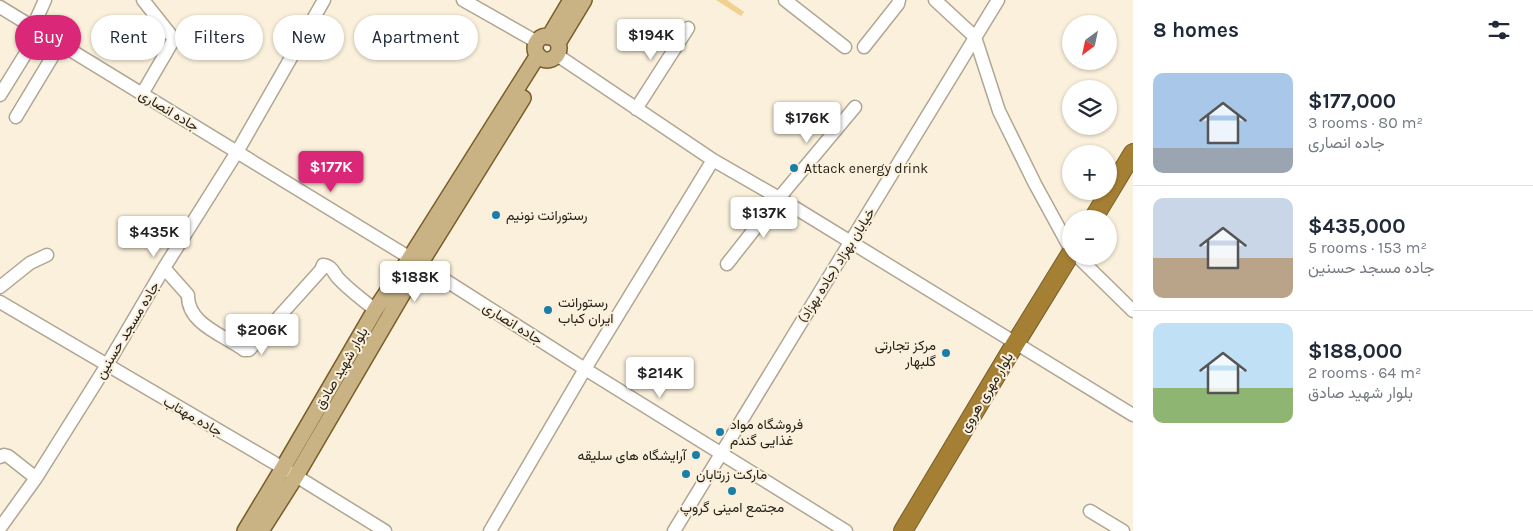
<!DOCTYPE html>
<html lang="en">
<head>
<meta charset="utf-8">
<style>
  :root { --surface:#fff; --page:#f2f2f3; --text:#1f2937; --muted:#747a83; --line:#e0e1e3; --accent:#db2777 }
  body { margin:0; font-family:Karla,Vazirmatn,sans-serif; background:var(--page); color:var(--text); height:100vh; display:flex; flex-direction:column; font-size:19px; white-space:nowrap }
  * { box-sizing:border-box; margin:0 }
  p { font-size:16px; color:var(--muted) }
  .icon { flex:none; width:28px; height:28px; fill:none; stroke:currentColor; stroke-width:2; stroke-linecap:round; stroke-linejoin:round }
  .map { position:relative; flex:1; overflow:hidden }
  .drawer { display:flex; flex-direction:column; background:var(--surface); width:400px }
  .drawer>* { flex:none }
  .top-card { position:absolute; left:15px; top:15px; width:475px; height:45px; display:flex; gap:10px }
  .needle { width:32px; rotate:213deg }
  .buttons { position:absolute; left:1062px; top:15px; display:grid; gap:10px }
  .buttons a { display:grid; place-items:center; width:55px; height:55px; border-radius:50%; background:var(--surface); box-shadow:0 1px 4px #0004; font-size:25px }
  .price { position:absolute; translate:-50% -42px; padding:0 11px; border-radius:5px; background:#fff; color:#222; font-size:16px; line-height:32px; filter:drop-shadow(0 1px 2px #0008) }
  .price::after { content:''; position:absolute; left:50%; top:30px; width:15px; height:11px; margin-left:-8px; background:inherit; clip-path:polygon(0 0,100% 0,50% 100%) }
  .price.current { background:var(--accent); color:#fff }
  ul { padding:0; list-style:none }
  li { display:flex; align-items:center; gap:15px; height:125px; padding:0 20px }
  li+li { border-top:1px solid var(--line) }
  li span { display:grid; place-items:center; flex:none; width:140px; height:100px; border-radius:10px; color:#555 }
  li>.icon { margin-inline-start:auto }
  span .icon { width:60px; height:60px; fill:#fffc; stroke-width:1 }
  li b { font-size:21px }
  h2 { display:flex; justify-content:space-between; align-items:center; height:60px; padding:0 20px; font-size:21px }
  .tag { padding:0 18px; border-radius:22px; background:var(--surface); box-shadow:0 1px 4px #0004; font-size:18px; line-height:45px }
  .tag.current { background:var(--accent); color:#fff }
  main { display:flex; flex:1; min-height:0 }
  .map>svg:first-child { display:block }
  .garden { fill:#f2d08f }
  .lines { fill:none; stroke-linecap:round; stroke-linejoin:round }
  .minor-casing { stroke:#b0a693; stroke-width:15 }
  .major-casing { stroke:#785e2a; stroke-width:18 }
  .highway-casing { stroke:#785e2a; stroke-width:20 }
  .minor { stroke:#fff; stroke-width:12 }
  .major { stroke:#c9b385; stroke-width:15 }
  .highway { stroke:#a58034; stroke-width:18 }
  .poi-dot { fill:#197ea9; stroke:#faf0db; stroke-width:2 }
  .labels { text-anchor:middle; stroke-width:4; stroke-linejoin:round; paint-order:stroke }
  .street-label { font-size:14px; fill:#231f18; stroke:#faf0db }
  .poi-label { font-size:14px; fill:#231f18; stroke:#faf0db; text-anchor:start }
</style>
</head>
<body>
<main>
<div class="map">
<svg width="1133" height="531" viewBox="0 0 1133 531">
  <rect width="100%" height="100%" fill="#faf0db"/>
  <path class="garden" d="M716 0H727L744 12 741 16Z"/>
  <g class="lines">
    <g class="minor-casing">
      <path id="minor" d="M463 0 537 42
        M785 0 845 47
        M935 0 975 37 999 111 1035 184 1071 250
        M0 7 420 264 585 369 846 531
        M31 27 36 20 45 0
        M864 47 898 4 899 0
        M557 55 713 160 779 198 1133 415
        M142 94 174 39 143 0
        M0 95 39 32
        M636 109 688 28
        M16 117 60 44
        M1077 256 1133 311
        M727 264 779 198 855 107
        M164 268 188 295C187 324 224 335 244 350H249L321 270 323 265C332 266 333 272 338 278 349 290 362 299 375 310
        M0 287 30 263 47 255
        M0 302 283 468 385 531
        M0 457 4 455 8 456 36 478
        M1090 511 1123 531
        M0 528 36 478 107 365 164 268 237 152 324 0
        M490 531 585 369 713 160
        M674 531 998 0"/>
    </g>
    <g class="major-casing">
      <path id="major" d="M535 48a12 12 0 1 1 24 0a12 12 0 1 1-24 0Z
        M549 37 571 0
        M558 43 584 0
        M245 531 283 468 375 310 410 258 538 55
        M261 531 296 476 420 264 523 98"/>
    </g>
    <g class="highway-casing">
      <path id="highway" d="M1093 219 1133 153
        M903 531 1015 344 1071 253"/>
    </g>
    <use href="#minor" class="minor"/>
    <use href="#major" class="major"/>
    <use href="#highway" class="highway"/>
  </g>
  <g class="poi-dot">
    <circle cx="794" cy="168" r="5"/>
    <circle cx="496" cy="215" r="5"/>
    <circle cx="548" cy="310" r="5"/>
    <circle cx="946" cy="353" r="5"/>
    <circle cx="720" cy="432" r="5"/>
    <circle cx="696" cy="455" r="5"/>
    <circle cx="686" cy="474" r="5"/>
    <circle cx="732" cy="491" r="5"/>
  </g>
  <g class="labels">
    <g class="street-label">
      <text transform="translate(169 110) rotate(31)" y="5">جاده انصاری</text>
      <text transform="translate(836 265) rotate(-58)" y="5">خیابان بهزاد (جاده بهزاد)</text>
      <text transform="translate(513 323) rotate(32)" y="5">جاده انصاری</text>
      <text transform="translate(127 330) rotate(-59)" y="5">جاده مسجد حسنین</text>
      <text transform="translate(341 368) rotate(-60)" y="5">بلوار شهید صادق</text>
      <text transform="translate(986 392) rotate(-59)" y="5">بلوار مهری هروی</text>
      <text transform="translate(193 416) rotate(30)" y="5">جاده مهتاب</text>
    </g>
    <g class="poi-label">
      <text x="804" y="173">Attack energy drink</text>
      <text x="506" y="220">رستورانت نونیم</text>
      <text x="558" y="307">رستورانت<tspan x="558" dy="16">ایران کباب</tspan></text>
      <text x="936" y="350" text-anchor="end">مرکز تجارتی<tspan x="936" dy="16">گلبهار</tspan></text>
      <text x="730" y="429">فروشگاه مواد<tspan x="730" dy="16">غذایی گندم</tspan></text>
      <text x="686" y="460" text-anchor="end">آرایشگاه های سلیقه</text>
      <text x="696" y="479">مارکت زرتابان</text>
      <text x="732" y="512" text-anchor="middle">مجتمع امینی گروپ</text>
    </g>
  </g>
</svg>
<div class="buttons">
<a><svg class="needle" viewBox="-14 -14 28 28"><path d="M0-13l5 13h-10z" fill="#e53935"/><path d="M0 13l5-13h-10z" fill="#747a83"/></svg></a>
<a><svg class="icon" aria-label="layers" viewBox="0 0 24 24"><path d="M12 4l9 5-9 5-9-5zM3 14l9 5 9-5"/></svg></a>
<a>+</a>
<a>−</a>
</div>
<b class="price" style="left:651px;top:61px">$194K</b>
<b class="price" style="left:807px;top:144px">$176K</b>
<b class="price current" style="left:331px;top:193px">$177K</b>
<b class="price" style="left:764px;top:239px">$137K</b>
<b class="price" style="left:154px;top:258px">$435K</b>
<b class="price" style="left:415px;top:303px">$188K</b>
<b class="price" style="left:262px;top:356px">$206K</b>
<b class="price" style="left:660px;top:399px">$214K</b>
<div class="top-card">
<a class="tag current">Buy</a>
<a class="tag">Rent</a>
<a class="tag">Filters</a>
<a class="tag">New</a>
<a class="tag">Apartment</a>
</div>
</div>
<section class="drawer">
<h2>8 homes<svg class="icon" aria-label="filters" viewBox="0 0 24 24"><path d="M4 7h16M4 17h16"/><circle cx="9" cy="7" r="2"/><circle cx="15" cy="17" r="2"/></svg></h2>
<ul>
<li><span style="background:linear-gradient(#a9c7e8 75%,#9aa5b1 0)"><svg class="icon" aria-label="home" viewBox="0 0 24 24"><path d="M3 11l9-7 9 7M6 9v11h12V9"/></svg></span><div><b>$177,000</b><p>3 rooms · 80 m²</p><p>جاده انصاری</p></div></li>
<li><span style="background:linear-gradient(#c9d6e8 60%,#b9a48a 0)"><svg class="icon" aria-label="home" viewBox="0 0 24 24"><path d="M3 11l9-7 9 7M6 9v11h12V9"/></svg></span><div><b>$435,000</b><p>5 rooms · 153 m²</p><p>جاده مسجد حسنین</p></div></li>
<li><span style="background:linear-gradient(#bfe0f5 65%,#8fb573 0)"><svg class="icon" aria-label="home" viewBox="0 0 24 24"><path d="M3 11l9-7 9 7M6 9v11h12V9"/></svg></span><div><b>$188,000</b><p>2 rooms · 64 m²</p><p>بلوار شهید صادق</p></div></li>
</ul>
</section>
</main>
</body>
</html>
